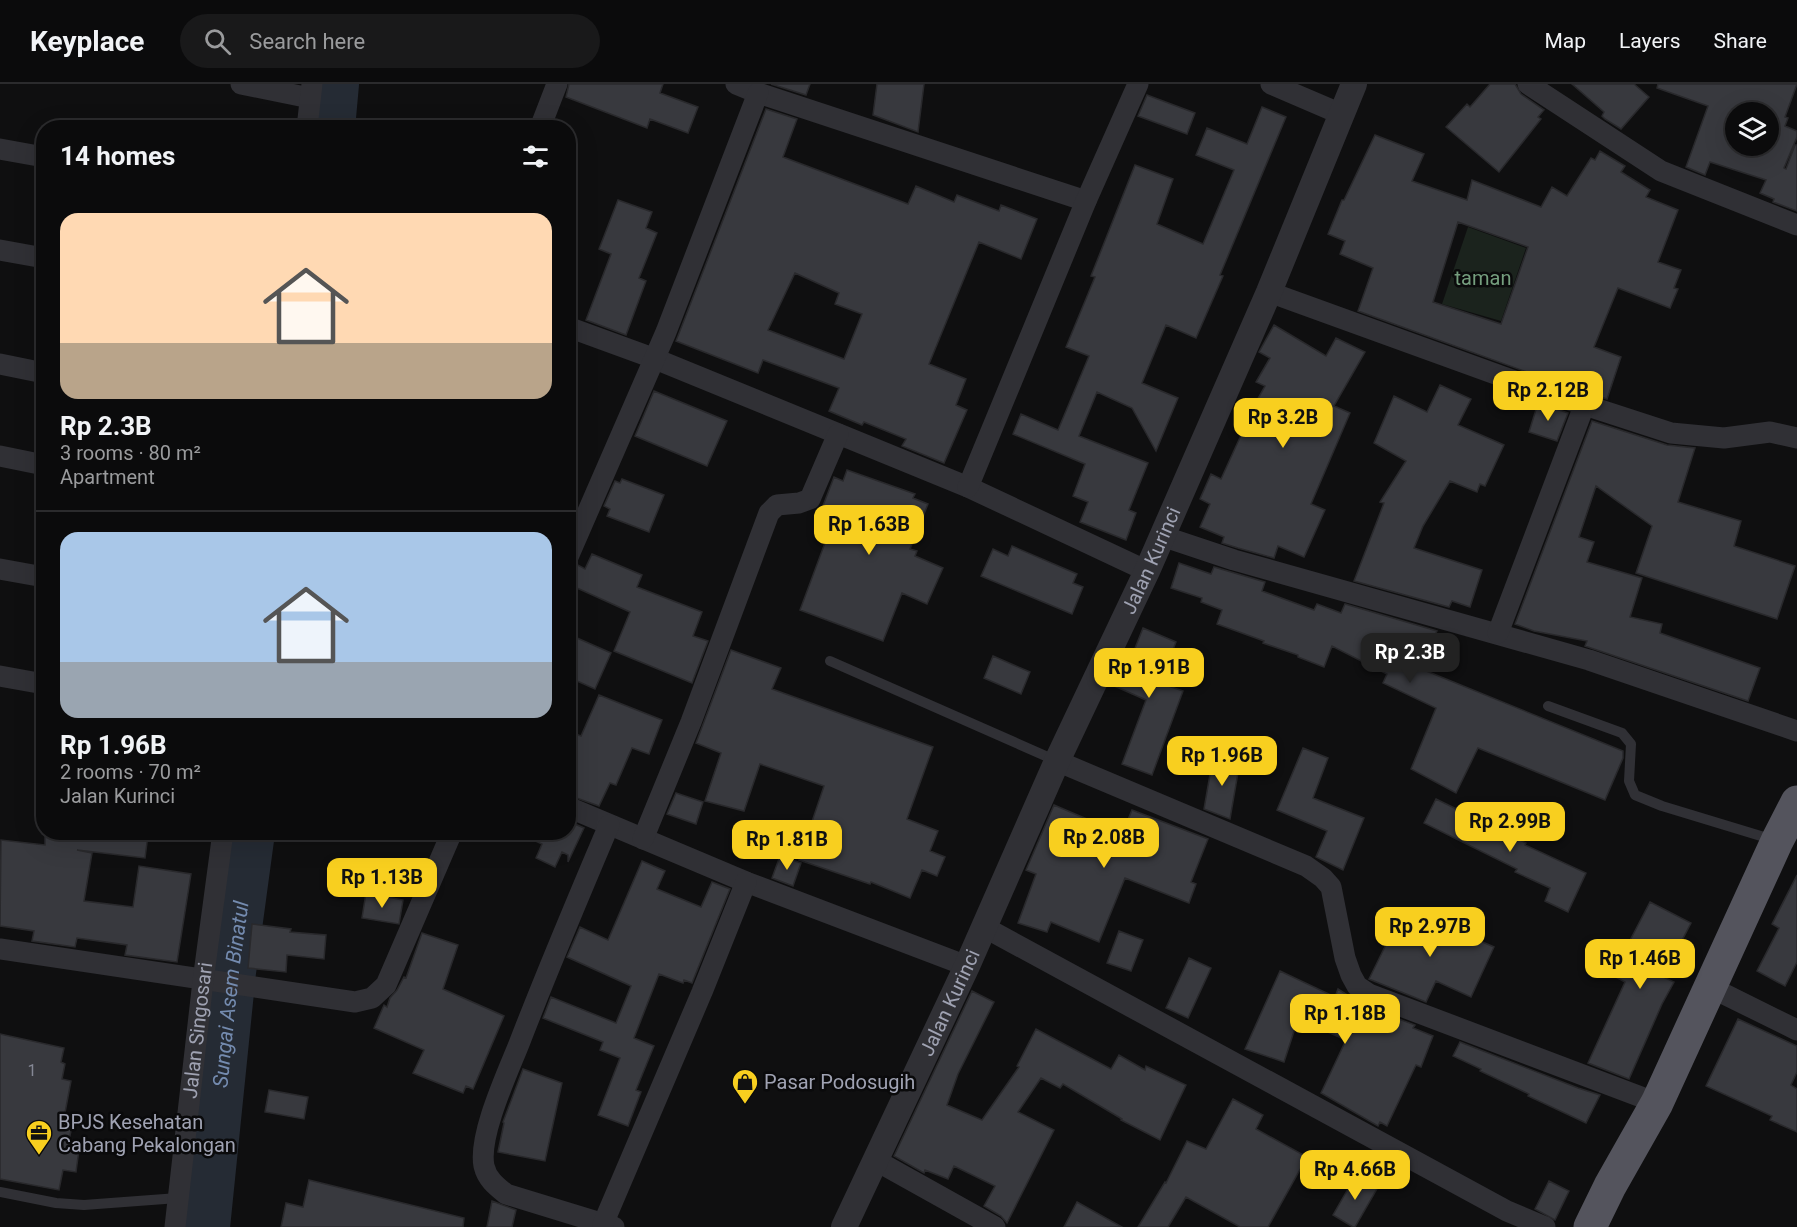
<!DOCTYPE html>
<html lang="en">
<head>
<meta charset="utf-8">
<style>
  :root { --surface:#0b0b0c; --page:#19191a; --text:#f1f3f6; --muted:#9a9b9d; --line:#2b2b2d; --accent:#f8cf1f }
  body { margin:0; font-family:Roboto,sans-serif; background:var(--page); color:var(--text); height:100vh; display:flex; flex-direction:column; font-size:22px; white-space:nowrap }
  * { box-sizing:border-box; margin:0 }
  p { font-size:20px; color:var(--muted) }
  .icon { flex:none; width:33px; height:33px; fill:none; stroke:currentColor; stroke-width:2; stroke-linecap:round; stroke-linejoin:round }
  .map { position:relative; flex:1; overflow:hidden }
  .side { position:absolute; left:36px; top:36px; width:540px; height:720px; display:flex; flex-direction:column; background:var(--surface); border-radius:24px; box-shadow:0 6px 24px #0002,0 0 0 2px var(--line) }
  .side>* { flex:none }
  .tools { position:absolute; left:1725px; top:18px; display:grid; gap:12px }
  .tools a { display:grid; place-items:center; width:54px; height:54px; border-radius:50%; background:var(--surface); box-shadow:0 6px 24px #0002,0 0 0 2px var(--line); font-size:30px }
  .price { position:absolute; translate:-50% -51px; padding:0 14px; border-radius:12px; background:var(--accent); color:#111; font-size:20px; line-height:39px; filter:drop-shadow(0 2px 3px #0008) }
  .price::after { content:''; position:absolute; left:50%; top:36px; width:18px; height:14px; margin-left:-9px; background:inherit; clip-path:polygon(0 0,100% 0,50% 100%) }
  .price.current { background:#222; color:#fff }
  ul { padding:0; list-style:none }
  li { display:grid; align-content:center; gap:12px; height:318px; padding:0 24px }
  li+li { border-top:2px solid var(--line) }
  li span { display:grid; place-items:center; height:186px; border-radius:18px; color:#555 }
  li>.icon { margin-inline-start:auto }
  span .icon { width:108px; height:108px; fill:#fffc; stroke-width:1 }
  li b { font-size:26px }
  h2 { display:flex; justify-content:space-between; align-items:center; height:72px; padding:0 24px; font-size:26px }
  header { display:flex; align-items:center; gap:36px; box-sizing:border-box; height:84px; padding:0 30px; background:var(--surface); border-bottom:2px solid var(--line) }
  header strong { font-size:28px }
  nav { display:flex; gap:33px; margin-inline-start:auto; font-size:21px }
  .search { width:420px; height:54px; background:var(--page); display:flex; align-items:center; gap:15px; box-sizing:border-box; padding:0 21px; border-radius:33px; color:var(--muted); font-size:22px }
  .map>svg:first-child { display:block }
  .green { fill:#1b231d }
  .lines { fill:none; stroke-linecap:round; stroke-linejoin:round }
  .river { stroke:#252b34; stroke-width:48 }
  .building { fill:#38393e; stroke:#29292c; stroke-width:1.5; fill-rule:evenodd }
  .service { stroke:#303035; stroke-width:10 }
  .minor { stroke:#303035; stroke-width:21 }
  .tertiary { stroke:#303035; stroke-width:26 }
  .trunk { stroke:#54545d; stroke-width:33 }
  .labels { text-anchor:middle; stroke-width:5; stroke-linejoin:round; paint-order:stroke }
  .number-label { font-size:16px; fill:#858895 }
  .park-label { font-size:20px; fill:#759e7e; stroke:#0a0a0b }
  .street-label { font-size:20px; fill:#9fa2b2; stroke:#0a0a0b }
  .poi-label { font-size:20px; fill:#9fa2b2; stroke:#0a0a0b; text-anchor:start }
  .water-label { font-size:21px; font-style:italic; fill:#748baf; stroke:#0a0a0b }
</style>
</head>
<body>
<header>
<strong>Keyplace</strong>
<div class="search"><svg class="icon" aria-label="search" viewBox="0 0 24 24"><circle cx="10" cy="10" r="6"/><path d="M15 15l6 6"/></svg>Search here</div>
<nav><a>Map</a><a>Layers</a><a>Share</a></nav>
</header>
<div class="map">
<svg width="1797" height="1143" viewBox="0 0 1797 1143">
  <rect width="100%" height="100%" fill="#0f0f10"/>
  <path class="green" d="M1468 143 1526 164 1501 237 1442 220Z"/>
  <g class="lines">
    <g class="river">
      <path d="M331 44 335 0"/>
      <path id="s1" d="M206 1143 232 888 251 748"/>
    </g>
  </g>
  <path class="building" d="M569 0H663L660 9 698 23 688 49 650 35 647 44 566 13Z
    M771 0H810L806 11Z
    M877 0H924L918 48 873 31Z
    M1490 0H1515L1521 10 1544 26 1538 33 1541 35 1499 88 1446 43 1467 20 1470 23Z
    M1572 0H1634L1649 13 1621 45 1605 35 1602 32 1604 28Z
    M1658 0H1797L1785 33 1788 34 1785 42 1797 47V53L1784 84 1786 85 1795 61H1797V127L1773 118 1774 115 1760 109 1766 96 1710 78 1705 91 1686 83 1708 22 1657 4ZM1736 28H1768V62H1736Z
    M1147 11 1195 29 1187 50 1138 32Z
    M1262 23 1286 33 1220 191 1223 192 1196 254 1166 241 1142 299 1178 314 1156 367 1132 324 1097 308 1079 352 1148 379 1129 426 1136 429 1126 456 1080 438 1088 418 1073 412 1085 380 1013 350 1021 330 1058 346 1089 272 1066 263 1095 193 1091 192 1135 81 1173 95 1157 140 1203 160 1234 86 1196 71 1207 44 1247 60Z
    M766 25 797 35 783 73 908 120 916 102 954 118 957 111 999 127 1001 121 1037 135 1021 175 979 158 929 280 966 295 956 321 967 326 944 379 902 362 906 355 864 338 862 341 829 327 839 304 763 276 758 289 676 257ZM795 189 839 209 835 220 862 230 844 275 768 246Z
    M1375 51 1424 70 1412 97 1467 116 1472 96 1541 123 1552 103 1567 112 1591 74 1595 76 1600 67 1625 82 1621 88 1650 106 1646 113 1678 126 1658 178 1681 186 1674 204 1678 205 1670 224 1618 204 1594 263 1621 273 1607 315 1549 296 1358 227 1373 184 1340 170 1345 157 1328 150 1342 116H1344ZM1458 138 1528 163 1501 240 1433 218Z
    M618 116 652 128 646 144 657 149 639 194 646 197 626 251 586 236 611 170 599 165Z
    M1274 241 1326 272 1336 254 1365 268 1334 322 1350 329 1311 420 1325 426 1304 473 1278 462 1274 474 1238 464 1222 459 1224 453 1200 443 1210 420 1200 415 1211 390 1221 395 1242 349 1239 348 1265 302 1256 298 1270 274 1259 268Z
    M1440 301 1471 315 1458 341 1504 361 1485 402 1480 400 1477 408 1450 397 1423 442 1414 464 1482 486 1470 523 1452 517 1449 523 1354 497 1384 419 1380 418 1406 377 1374 359 1394 312 1427 328Z
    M654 307 727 337 707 382 635 352Z
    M1538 319 1568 329 1557 357 1529 348Z
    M1592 337 1667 361 1695 364 1678 418 1741 437 1734 462 1795 482 1777 535 1636 489 1652 442 1596 402 1579 453 1594 458 1587 478 1642 494 1630 533 1662 540 1660 549 1760 584 1748 617 1585 562 1587 557 1534 547 1515 540Z
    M847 386 915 410 913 414 928 420 910 465 917 467 915 472 943 484 927 520 902 509 883 557 800 526 835 432 821 427 834 393 843 397Z
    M622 395 664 411 649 448 607 432 610 425 604 422 615 397 620 399Z
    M1012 462 1077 490 1073 499 1083 503 1072 530 981 492 993 465 1008 472Z
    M592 470 642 491 637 503 702 528 693 552 708 557 692 599 614 567 630 528 568 500V495L573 484 578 481 585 485Z
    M1179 479 1211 490 1214 483 1265 498 1262 507 1314 526 1317 520 1341 529 1345 520 1437 547 1419 584 1623 667V674L1605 716 1478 664 1456 709 1411 685 1436 624 1383 599 1387 590 1332 562 1324 583 1298 573V571L1263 559 1264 557 1217 540 1222 526 1201 518 1202 514 1171 504Z
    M1143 544 1176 558 1160 599 1183 607 1152 691 1122 680 1146 616 1110 600 1120 578 1128 582Z
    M568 550 611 569 595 605 568 593Z
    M731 566 781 584 772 605 933 663 907 735 938 747 930 767 945 773 937 792 922 786 910 814 871 798 870 800 799 776 824 702 760 680 744 727 705 717 721 669 696 659Z
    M993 572 1030 588 1021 610 984 594Z
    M599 611 662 636 649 670 632 664 616 701 610 699 599 722 568 711V647L581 652Z
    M1303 664 1328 674 1313 714 1364 734 1343 786 1316 773 1327 747 1277 726Z
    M1213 673 1240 677 1230 735 1204 725Z
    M676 709 703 718 696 740 667 730Z
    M1436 715 1526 759 1525 761 1586 789 1568 828 1545 817 1550 804 1515 788 1517 785 1424 739Z
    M1054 721 1122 750 1132 726 1208 755 1191 798 1196 800 1189 819 1125 794 1099 858 1051 838 1047 848 1018 839 1036 790 1026 786Z
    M568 737 584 744 568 778V771L562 768 555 783 536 774 542 760 517 748H568Z
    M45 748H126L148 751 145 774 77 766 92 769 84 817 133 823 139 782 191 790 177 878 125 871 127 861 77 854 75 863 32 857 34 847 0 842 1 756 45 761Z
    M780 772 801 779 793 802 772 794Z
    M642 777 665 787 657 805 701 823 712 798 730 805 692 899 684 896 683 899 659 890 634 954 654 962 636 1006 641 1008 628 1042 598 1031 620 974 600 966 603 958 543 934 551 913 616 939 631 902 567 873 580 843 608 856Z
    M1797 791V878L1785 902 1757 887 1779 844 1772 840Z
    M366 809 403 816 399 840 362 834Z
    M1650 818 1691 839 1663 893 1674 898 1662 920 1629 995 1588 979 1625 898 1612 891Z
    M1404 824 1494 863 1471 913 1436 897 1426 918 1369 895Z
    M252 840 291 845 290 848 326 851 324 875 287 871 286 888 248 884Z
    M1119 847 1143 856 1131 887 1107 879Z
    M422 849 458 861 443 905 504 932 473 1005 466 1002 463 1009 413 989 424 966 374 944 384 921 387 923 390 914 397 906 404 893 406 894Z
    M1189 874 1211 884 1188 934 1166 924Z
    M1280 887 1335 913 1338 905 1364 922 1415 941 1413 944 1433 952 1421 983 1416 981 1387 1042 1380 1038 1378 1042 1321 1009 1346 956 1298 935 1284 978 1245 965Z
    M972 907 994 918 958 990 947 1021 982 1036 1019 983 1017 982 1036 945 1111 985 1119 971 1145 986 1146 982 1186 1001 1160 1056 1121 1036 1122 1035 1063 1000 1060 1004 1041 994 1018 1028 1054 1046 1007 1139 1001 1132 984 1122 995 1102 954 1082 948 1095 925 1086 924 1089 894 1072Z
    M1738 935 1797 962V988L1791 1001 1797 1005V1048L1770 1036 1772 1032 1706 1002Z
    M0 950 64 964 61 978 65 980 62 995 71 997 64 1034 73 1038 69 1056 80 1058 76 1088 63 1086 59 1106 0 1095Z
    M1460 958 1578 1004 1600 1011 1586 1039 1528 1012 1529 1010 1480 987 1481 985 1453 972Z
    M523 985 562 999 545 1077 498 1068 504 1039 503 1038Z
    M269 1006 308 1013 304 1035 265 1028Z
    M1233 1015 1263 1031 1256 1045 1307 1073 1268 1143H1240L1186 1113 1168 1143H1138L1165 1098 1166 1099 1187 1057 1206 1065Z
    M1356 1091 1378 1103 1355 1143H1353L1333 1131Z
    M309 1096 464 1134 463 1143H281L286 1119 303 1123Z
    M1549 1097 1569 1107 1555 1136 1535 1125Z
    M492 1117 516 1126 512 1143H487Z
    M1077 1118 1122 1143H1064Z"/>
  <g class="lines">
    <path class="service" d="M830 577 1057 677
      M1548 622 1622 649 1631 660 1629 697 1635 711 1662 722 1774 756
      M0 1108 56 1119 84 1121 178 1114"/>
    <g class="minor">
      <path d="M241 0 310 14"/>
      <path d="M736 0 758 9 1086 117"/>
      <path d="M1271 0 1341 30"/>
      <path d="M1528 0 1661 87 1797 141"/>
      <path d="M307 44 312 0"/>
      <path d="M540 44 557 0"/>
      <path d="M0 65 44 73"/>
      <path d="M0 166 44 174"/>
      <path d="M1269 208 1545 308 1671 349 1724 354 1770 348 1797 354"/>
      <path d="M568 243 653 274 968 403 1147 487"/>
      <path d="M0 280 44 289"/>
      <path d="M0 372 44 381"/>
      <path d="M968 403 1086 117 1138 0"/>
      <path d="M1162 452 1234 476 1589 576 1797 647"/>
      <path d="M568 473 666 248 758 9"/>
      <path d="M0 485 44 493"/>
      <path d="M1498 549 1584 322"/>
      <path d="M0 592 44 600"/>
      <path d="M1057 677 1306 782 1323 794 1331 803 1345 874 1351 891 1357 902 1369 910 1657 1019"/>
      <path d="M568 723 746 798 967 882"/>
      <path d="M609 741C578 814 547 887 519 960 507 990 478 1052 484 1082 487 1095 496 1102 506 1110L614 1143"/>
      <path d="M643 755 691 638 769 429 777 421 799 419 810 415 838 350"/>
      <path d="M984 843 1507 1127 1545 1143"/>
      <path d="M0 865 355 918 372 914 386 901 452 748"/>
      <path d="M1710 903 1797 946"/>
      <path d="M875 1076 995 1143"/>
      <path d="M603 1140 702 908 746 798"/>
      <path id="s2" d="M175 1143 203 897 223 748"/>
    </g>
    <path class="tertiary" id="s3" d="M844 1143 967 882 1057 677 1147 487 1269 208 1354 0"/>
    <path class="trunk" d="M1590 1143 1610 1102 1657 1019 1777 757 1797 718"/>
  </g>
  <defs>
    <g id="shop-pin" transform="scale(1.35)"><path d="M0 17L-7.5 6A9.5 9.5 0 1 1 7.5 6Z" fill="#f8cf1f" stroke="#0a0a0b"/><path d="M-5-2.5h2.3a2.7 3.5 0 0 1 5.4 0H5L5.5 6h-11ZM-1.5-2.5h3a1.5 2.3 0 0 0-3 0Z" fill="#111"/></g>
    <g id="office-pin" transform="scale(1.35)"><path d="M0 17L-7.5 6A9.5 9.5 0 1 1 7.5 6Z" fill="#f8cf1f" stroke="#0a0a0b"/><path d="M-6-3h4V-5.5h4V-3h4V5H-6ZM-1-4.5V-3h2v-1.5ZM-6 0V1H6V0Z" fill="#111"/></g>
  </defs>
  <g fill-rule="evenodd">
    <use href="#shop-pin" x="745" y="998"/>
    <use href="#office-pin" x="39" y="1049"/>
  </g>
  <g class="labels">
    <g class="number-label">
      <text x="32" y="992">1</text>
    </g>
    <g class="park-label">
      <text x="1483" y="201">taman</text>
    </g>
    <g class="street-label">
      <text dy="7" stroke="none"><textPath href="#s3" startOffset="734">Jalan Kurinci</textPath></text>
      <text dy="7" stroke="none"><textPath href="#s3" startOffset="248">Jalan Kurinci</textPath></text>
      <text dy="7" stroke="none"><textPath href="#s2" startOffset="198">Jalan Singosari</textPath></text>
    </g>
    <g class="poi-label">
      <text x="764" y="1005">Pasar Podosugih</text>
      <text x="58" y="1045">BPJS Kesehatan<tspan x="58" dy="23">Cabang Pekalongan</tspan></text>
    </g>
    <g class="water-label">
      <text dy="7" stroke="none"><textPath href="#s1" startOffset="234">Sungai Asem Binatul</textPath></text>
    </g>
  </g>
</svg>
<div class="tools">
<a><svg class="icon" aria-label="layers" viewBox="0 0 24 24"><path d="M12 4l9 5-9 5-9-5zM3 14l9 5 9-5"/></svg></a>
</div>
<b class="price" style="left:1548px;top:338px">Rp 2.12B</b>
<b class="price" style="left:1283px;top:365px">Rp 3.2B</b>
<b class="price" style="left:869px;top:472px">Rp 1.63B</b>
<b class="price current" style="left:1410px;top:600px">Rp 2.3B</b>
<b class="price" style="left:1149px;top:615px">Rp 1.91B</b>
<b class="price" style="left:1222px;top:703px">Rp 1.96B</b>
<b class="price" style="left:1510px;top:769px">Rp 2.99B</b>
<b class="price" style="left:1104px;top:785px">Rp 2.08B</b>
<b class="price" style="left:787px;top:787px">Rp 1.81B</b>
<b class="price" style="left:382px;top:825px">Rp 1.13B</b>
<b class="price" style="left:1430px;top:874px">Rp 2.97B</b>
<b class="price" style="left:1640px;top:906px">Rp 1.46B</b>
<b class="price" style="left:1345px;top:961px">Rp 1.18B</b>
<b class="price" style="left:1355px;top:1117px">Rp 4.66B</b>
<section class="side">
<h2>14 homes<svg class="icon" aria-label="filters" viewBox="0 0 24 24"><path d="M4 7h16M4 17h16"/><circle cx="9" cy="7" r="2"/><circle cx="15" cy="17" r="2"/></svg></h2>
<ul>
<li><span style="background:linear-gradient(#ffd9b3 70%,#b9a48a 0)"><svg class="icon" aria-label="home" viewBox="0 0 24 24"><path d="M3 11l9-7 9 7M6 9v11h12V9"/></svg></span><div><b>Rp 2.3B</b><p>3 rooms · 80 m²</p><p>Apartment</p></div></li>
<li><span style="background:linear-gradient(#a9c7e8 70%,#9aa5b1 0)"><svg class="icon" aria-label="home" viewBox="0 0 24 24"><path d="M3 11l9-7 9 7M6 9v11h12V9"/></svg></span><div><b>Rp 1.96B</b><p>2 rooms · 70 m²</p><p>Jalan Kurinci</p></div></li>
</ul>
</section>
</div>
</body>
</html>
